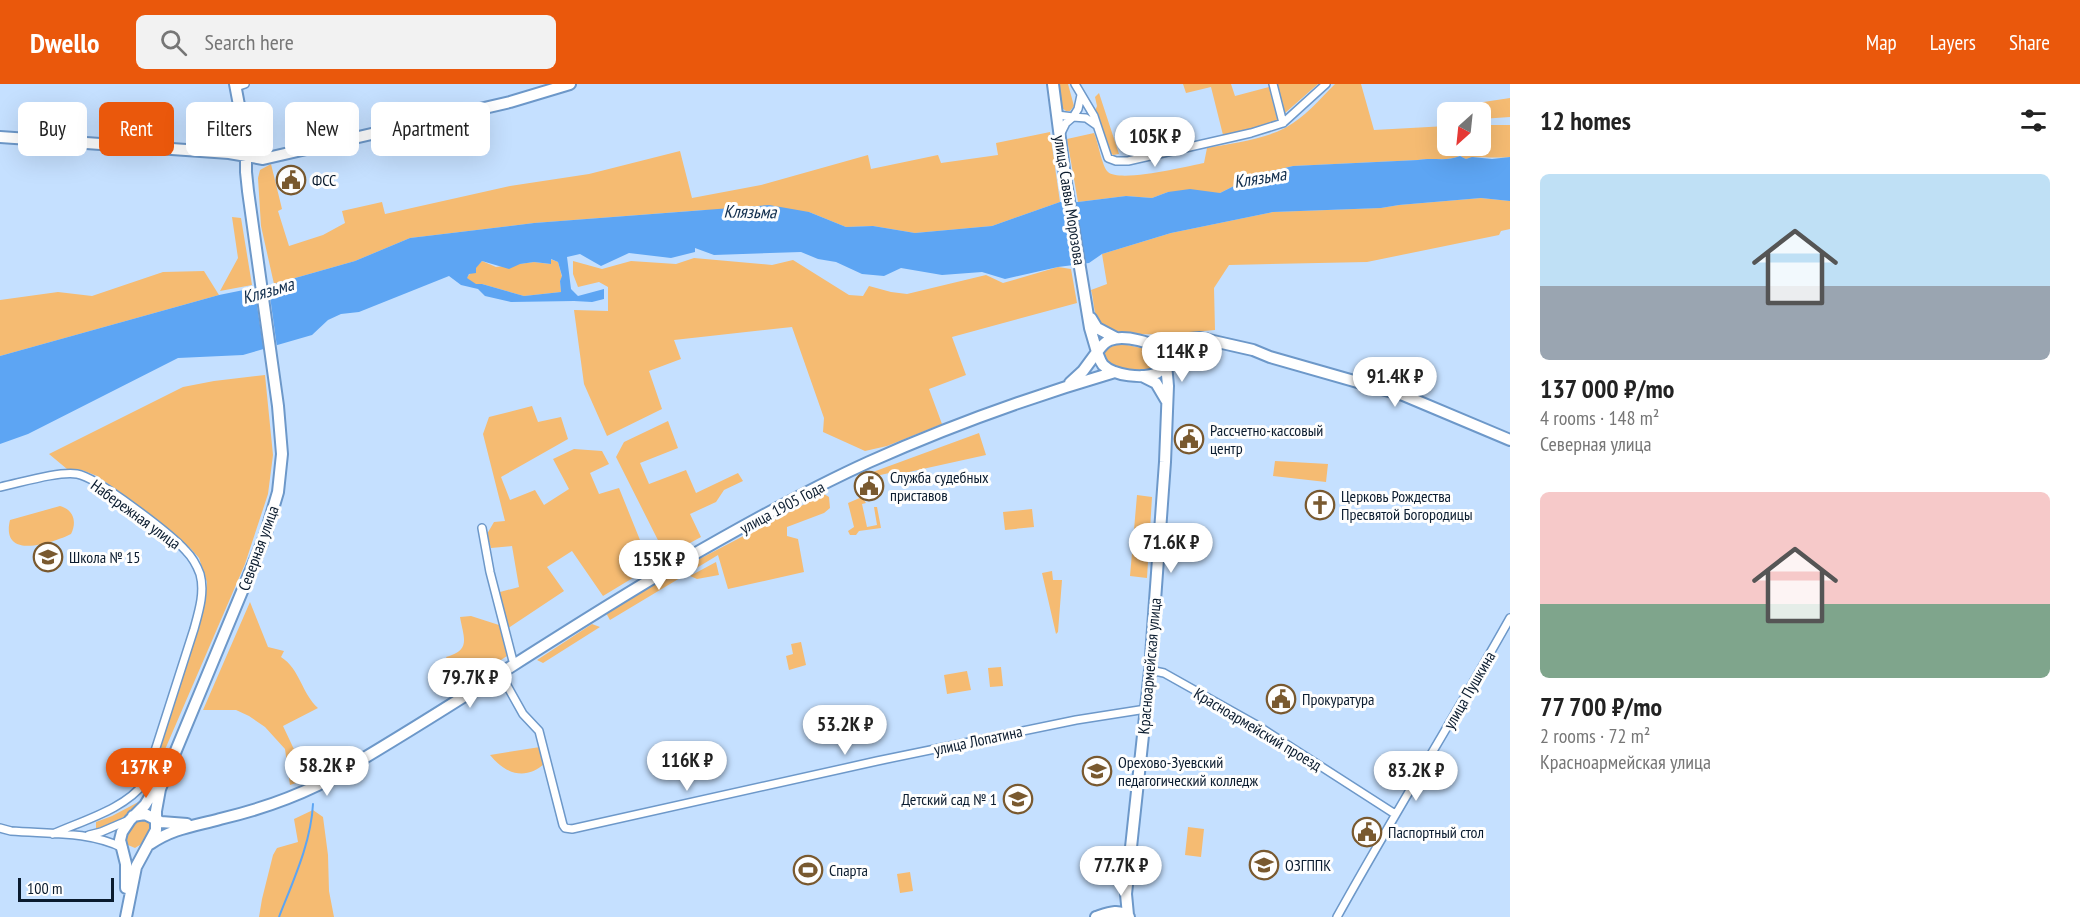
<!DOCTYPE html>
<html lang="en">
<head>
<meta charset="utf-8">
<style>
  :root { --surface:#fff; --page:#f2f2f2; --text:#222; --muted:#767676; --accent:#ea580c }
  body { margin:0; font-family:"PT Sans Narrow",sans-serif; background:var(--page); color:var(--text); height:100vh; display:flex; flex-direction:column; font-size:22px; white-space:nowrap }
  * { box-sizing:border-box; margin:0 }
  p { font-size:20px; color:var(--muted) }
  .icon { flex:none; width:33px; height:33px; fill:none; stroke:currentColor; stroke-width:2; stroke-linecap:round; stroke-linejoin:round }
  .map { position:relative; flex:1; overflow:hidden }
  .side { display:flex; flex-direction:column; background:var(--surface); width:570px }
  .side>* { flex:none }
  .guide { position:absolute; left:18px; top:18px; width:570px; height:54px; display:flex; gap:12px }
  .needle { width:39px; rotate:207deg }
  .controls { position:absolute; left:1437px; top:18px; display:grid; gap:12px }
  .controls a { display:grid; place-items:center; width:54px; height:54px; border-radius:9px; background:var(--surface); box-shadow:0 6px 24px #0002; font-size:30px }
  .scale { position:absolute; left:18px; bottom:15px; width:96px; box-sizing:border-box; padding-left:6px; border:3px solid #0a1b2e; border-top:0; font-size:16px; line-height:21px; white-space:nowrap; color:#0a1b2e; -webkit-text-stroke:4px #fefefe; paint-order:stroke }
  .price { position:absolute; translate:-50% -51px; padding:0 14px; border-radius:21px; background:#fff; color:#222; font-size:20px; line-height:39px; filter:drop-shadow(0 2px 3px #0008) }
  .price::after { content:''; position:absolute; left:50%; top:36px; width:18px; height:14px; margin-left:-9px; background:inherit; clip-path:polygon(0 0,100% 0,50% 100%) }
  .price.current { background:var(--accent); color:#fff }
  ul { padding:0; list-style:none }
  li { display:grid; align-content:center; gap:12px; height:318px; padding:0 30px }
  li span { display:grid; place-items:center; height:186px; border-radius:9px; color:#555 }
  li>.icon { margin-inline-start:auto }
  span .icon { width:108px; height:108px; fill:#fffc; stroke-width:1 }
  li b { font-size:26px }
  h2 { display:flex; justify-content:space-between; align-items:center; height:72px; padding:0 30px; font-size:26px }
  .chip { padding:0 21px; border-radius:9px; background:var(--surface); box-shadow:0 6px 24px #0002; font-size:21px; line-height:54px }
  .chip.current { background:var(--accent); color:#fff }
  header { display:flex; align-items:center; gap:36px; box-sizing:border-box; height:84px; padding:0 30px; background:var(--accent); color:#fff }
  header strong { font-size:28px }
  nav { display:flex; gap:33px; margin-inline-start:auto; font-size:21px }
  .search { width:420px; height:54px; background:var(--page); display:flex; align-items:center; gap:15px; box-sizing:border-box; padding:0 21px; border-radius:9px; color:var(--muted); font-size:22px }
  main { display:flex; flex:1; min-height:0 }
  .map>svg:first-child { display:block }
  .green { fill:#f5bb72 }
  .water { fill:#5da5f3; fill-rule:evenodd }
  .pier { fill:#c5e0ff }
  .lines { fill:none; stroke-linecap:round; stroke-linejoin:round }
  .stream { stroke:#5da5f3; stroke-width:2 }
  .street-casing { stroke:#6d98c9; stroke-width:10 }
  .secondary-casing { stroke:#6d98c9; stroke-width:14 }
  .street { stroke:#fff; stroke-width:7 }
  .secondary { stroke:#fff; stroke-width:10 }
  .labels { text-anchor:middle; stroke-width:6; stroke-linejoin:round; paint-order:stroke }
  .poi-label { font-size:16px; fill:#0a1b2e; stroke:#fefefe; text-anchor:start }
  .street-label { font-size:16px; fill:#0a1b2e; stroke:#fefefe }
  .water-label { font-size:18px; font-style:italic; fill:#102d4c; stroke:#fefefe }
</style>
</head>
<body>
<header>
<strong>Dwello</strong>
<div class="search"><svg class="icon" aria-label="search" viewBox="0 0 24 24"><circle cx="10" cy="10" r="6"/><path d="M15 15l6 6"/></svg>Search here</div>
<nav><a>Map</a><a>Layers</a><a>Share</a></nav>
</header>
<main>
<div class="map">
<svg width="1510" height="833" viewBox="0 0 1510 833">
  <rect width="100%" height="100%" fill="#c5e0ff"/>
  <path class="green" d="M1059 0H1068L1074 22 1070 27H1066L1062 24Z
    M1183 0H1231L1235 12 1269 3 1278 38 1223 51 1211 3 1186 9Z
    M1277 0H1318L1285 29Z
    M1335 0H1361L1374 46 1447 42 1448 62H1480L1481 41H1510V73C1497 75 1475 71 1466 75L1460 72C1446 78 1433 73 1418 76L1293 82 1243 94 1234 102 1220 109 1168 108 1152 114 1126 112 1078 118 1067 55 1094 49C1098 57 1102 83 1108 88 1120 99 1188 82 1204 79L1207 64C1232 59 1262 56 1285 44 1304 34 1320 15 1335 0Z
    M1099 9 1119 70 1113 71 1110 69 1095 27 1097 22 1095 13Z
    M1510 14V33L1481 35 1477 19Z
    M1050 48 1060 118 992 142 915 149 873 142 846 143 809 128 704 126 534 139 410 154 355 177 274 200 261 142 258 94 260 86 271 80 282 125 278 127 289 162 323 151 345 139 342 127 382 118 385 130 510 102 589 90 680 67 692 114 761 101 868 71 871 85 938 71 941 79 998 71 996 59Z
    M1481 114 1510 117V145L1501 147 1499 151 1367 178 1229 181 1214 204 1215 246C1191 248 1115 258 1099 238 1093 229 1094 215 1091 206L1107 200 1102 170 1171 149 1273 128 1381 124 1399 121Z
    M232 133 241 134 252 201 220 207 238 174Z
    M694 174 772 181 793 176 849 211 863 212 869 202 891 208 907 210 986 191 1003 199 1058 183 1071 185 1077 219 952 253 966 291 929 305 942 340 887 362 865 367 823 348 824 334 792 243 674 256 681 275 649 287 662 325 607 352 584 300 574 226 608 227V203L599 198 578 203 573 190V177L602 185 631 177 676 180Z
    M550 175 558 178 562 193 560 197 561 208 524 212 482 200 476 201 466 194 482 177 496 183 534 178 550 180Z
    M204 187 219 211 0 272V216L58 208 92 212 163 188Z
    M1118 259 1155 267 1159 275 1158 282C1145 291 1117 286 1105 276L1104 267 1108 260Z
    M265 291 273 371 268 410 245 480 151 698 149 697 202 531 207 498 199 474 190 464 134 418 97 392 82 386 67 385 49 370 183 303 214 297Z
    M532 322 538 338 561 333 568 355 501 393 510 416 535 406 544 421 569 405 553 375 574 365 602 367 609 380 590 389 599 410 619 404 642 461 629 468 641 489 603 512 572 467 547 483 564 507 507 545 500 508 519 503 512 462 491 464 487 450 494 438 505 437 483 350 489 333Z
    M668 337 678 364 640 379 649 400 686 386 696 409 738 389 743 397 724 406 716 418 690 430 701 453 666 472 616 373 624 358Z
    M979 349 986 371 900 390 898 387 863 395 862 392Z
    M1275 377 1328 380 1326 398 1273 392Z
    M824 410 829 413 830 424 824 429 787 443V452L798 455 804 488 728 505 718 471 690 488 688 481Z
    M1137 411 1152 413 1147 494 1130 492Z
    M862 413 866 419 862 420 867 443 877 441 874 423H877L881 444 859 447 856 451H850L848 447 854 443 848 419Z
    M60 422C74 426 77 438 71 450 55 458 0 478 10 436Z
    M1032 425 1034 443 1005 446 1003 428Z
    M716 478 719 491 697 495 690 492Z
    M1052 487 1053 496H1062L1058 548 1056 550 1042 489Z
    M675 488 680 494 610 536 606 529Z
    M250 518 268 563 284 567 281 573C300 585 302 610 318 624L283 642 308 695 290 701 285 665 265 643 249 632 236 626H203Z
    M471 532 499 541 507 572 475 593 459 596 446 573C471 566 464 555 460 533Z
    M592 540 600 543 543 579 537 576Z
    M801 558 806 581 789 586 786 572 793 570 791 560Z
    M1001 583 1003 602 990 603 988 584Z
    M967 587 971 606 947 610 944 591Z
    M540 663 545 679C526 697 505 690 490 671Z
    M144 715C131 730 114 740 96 747V738L112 732Z
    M313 726 323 733 328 771 329 807 334 833H259L262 815 273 771 277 764 298 758 294 735Z
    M138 735 149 736 152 742 143 759 135 764 128 761 126 753Z
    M1188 743 1204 745 1201 773 1185 771Z
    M910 788 913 807 900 809 897 790Z"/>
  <path class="water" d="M1460 72 1466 75 1472 73 1492 75 1510 73V117L1481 114 1399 121 1381 124 1273 128 1171 149 1102 170 1089 179 1058 183 1005 195 982 188 942 191 901 184 884 192 862 190 836 178 818 175 801 168 714 171 695 164V168L671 174 629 169 601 182 580 170 567 173 571 205 578 212 604 205V215L592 218 574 217 511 218 485 212 478 205 461 201 449 192 359 228 341 230 328 236 312 251 243 271 178 274 28 350 0 360V272L219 211 274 200 355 177 410 154 534 139 769 121 809 128 846 143 873 142 915 149 992 142 1060 118H1078L1126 112 1152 114 1168 108 1190 105 1220 109 1234 102 1243 94 1293 82 1418 76C1433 73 1446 78 1460 72ZM551 175 558 178 562 192 560 197 561 208 524 212 482 200H476L467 194 469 190 476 189V184L482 177 509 185 520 180 534 178 551 180Z"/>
  <path class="pier" d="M268 198 277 263 264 268 254 201Z"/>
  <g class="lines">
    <path class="stream" d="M279 833C293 797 311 759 313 720"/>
    <g class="street-casing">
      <path id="street" d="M1075 0 1094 32 1108 74 1116 77H1128L1251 49 1283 39 1326 0
        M1273 0 1283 39
        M236 3 245 0
        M1057 31 1073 33 1078 25 1081 11
        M1061 49 1066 39 1073 33 1086 34 1096 41
        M0 403C20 399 58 387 77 390 97 393 171 450 186 467 192 473 197 482 200 490 205 508 199 527 194 545L145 698C125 725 84 736 53 750
        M482 444 490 488 514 581
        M1150 586 1164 589 1255 640 1395 730
        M500 589 523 630 539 647 563 741 565 744 572 745 877 677 1076 636 1146 625
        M0 744 11 747C48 750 89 747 123 764
        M89 751 101 748 129 736
        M1337 833C1393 732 1454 634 1510 534"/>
    </g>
    <g class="secondary-casing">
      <path id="secondary" d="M1053 0 1065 93 1090 244 1097 268 1083 287 1070 299
        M0 53 229 69 263 75 510 18 570 0
        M1091 234 1097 244 1116 254
        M1149 259 1200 254 1253 266 1270 273 1403 311 1510 356
        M1142 292 1156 299 1166 316
        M133 732 145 730 161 738 187 740
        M150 760C173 744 195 742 220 735 254 727 287 716 318 701 440 632 555 551 677 480 739 444 803 408 869 378 947 343 1033 312 1115 288
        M126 804V780L120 756 122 748 130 736 145 721 156 703
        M1128 831 1126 810 1150 586 1165 378 1168 302C1167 292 1167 278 1162 270 1156 257 1123 251 1110 256 1104 258 1101 263 1097 268 1099 273 1100 277 1103 281 1114 292 1143 295 1157 289 1162 286 1166 280 1170 276 1182 266 1192 260 1206 255
        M126 833 136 783 156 746V727L160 705 265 452 278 408 282 370 278 322 248 107 246 88V58L235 0
        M1096 833C1108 829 1119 824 1129 833"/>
    </g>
    <use href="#street" class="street"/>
    <use href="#secondary" class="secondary"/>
  </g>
  <defs>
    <g id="civic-ring" transform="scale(1.5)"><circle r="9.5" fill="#fefefe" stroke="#79592f" stroke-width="1.5"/><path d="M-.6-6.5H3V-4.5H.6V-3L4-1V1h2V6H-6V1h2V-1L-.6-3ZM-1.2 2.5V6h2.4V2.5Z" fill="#79592f"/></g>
    <g id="church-ring" transform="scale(1.5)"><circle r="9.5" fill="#fefefe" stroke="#79592f" stroke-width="1.5"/><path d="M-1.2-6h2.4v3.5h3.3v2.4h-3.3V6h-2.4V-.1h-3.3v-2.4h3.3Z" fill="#79592f"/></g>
    <g id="school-ring" transform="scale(1.5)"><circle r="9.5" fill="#fefefe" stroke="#79592f" stroke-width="1.5"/><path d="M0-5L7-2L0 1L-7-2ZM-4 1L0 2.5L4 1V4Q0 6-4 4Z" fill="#79592f"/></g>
    <g id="university-ring" transform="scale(1.5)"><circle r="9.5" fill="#fefefe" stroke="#79592f" stroke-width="1.5"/><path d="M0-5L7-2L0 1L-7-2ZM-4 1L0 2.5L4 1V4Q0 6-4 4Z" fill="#79592f"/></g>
    <g id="stadium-ring" transform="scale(1.5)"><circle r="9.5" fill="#fefefe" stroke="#79592f" stroke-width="1.5"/><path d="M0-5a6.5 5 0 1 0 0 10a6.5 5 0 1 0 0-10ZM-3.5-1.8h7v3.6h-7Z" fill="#79592f"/></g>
  </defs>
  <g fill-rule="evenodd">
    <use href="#civic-ring" x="291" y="96"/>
    <use href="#civic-ring" x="1189" y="355"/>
    <use href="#civic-ring" x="869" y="402"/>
    <use href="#church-ring" x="1320" y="421"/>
    <use href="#school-ring" x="48" y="473"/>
    <use href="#civic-ring" x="1281" y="615"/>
    <use href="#university-ring" x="1097" y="687"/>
    <use href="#school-ring" x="1018" y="715"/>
    <use href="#civic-ring" x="1367" y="748"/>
    <use href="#university-ring" x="1264" y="781"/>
    <use href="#stadium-ring" x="808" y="786"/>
  </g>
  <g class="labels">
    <g class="poi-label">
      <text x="312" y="102">ФСС</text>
      <text x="1210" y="352">Рассчетно-кассовый<tspan x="1210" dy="18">центр</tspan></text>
      <text x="890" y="399">Служба судебных<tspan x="890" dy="18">приставов</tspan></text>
      <text x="1341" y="418">Церковь Рождества<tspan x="1341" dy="18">Пресвятой Богородицы</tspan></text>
      <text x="69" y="479">Школа № 15</text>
      <text x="1302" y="621">Прокуратура</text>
      <text x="1118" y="684">Орехово-Зуевский<tspan x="1118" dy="18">педагогический колледж</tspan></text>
      <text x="997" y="721" text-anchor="end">Детский сад № 1</text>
      <text x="1388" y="754">Паспортный стол</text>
      <text x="1285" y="787">ОЗГППК</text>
      <text x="829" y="792">Спарта</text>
    </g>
    <g class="street-label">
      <text transform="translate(1070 116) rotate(81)" y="6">улица Саввы Морозова</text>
      <text transform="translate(782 423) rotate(-28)" y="6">улица 1905 Года</text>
      <text transform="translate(136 430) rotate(36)" y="6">Набережная улица</text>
      <text transform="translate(258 464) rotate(-70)" y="6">Северная улица</text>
      <text transform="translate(1149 582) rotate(-85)" y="6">Красноармейская улица</text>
      <text transform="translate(1469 606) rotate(-60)" y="6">улица Пушкина</text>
      <text transform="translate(1258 645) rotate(31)" y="6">Красноармейский проезд</text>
      <text transform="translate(978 656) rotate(-12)" y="6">улица Лопатина</text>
    </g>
    <g class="water-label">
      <text transform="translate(1260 94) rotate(-9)" y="6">Клязьма</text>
      <text transform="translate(750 128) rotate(1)" y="6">Клязьма</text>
      <text transform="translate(268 207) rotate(-16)" y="6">Клязьма</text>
    </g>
  </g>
</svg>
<div class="controls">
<a><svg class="needle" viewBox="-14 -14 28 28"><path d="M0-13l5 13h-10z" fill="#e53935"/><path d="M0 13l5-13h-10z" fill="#767676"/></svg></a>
</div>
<div class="scale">100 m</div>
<b class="price" style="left:1155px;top:84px">105K ₽</b>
<b class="price" style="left:1182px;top:299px">114K ₽</b>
<b class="price" style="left:1395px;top:324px">91.4K ₽</b>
<b class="price" style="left:1171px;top:490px">71.6K ₽</b>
<b class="price" style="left:659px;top:507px">155K ₽</b>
<b class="price" style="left:470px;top:625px">79.7K ₽</b>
<b class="price" style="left:845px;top:672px">53.2K ₽</b>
<b class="price" style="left:687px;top:708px">116K ₽</b>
<b class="price" style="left:327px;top:713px">58.2K ₽</b>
<b class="price current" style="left:146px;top:715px">137K ₽</b>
<b class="price" style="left:1416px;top:718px">83.2K ₽</b>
<b class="price" style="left:1121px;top:813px">77.7K ₽</b>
<div class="guide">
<a class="chip">Buy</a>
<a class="chip current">Rent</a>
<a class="chip">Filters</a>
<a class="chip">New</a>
<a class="chip">Apartment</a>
</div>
</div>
<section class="side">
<h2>12 homes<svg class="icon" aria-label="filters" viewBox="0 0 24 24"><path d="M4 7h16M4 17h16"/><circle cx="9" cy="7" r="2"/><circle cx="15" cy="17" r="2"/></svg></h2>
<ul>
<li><span style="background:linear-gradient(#bfe0f5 60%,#9aa5b1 0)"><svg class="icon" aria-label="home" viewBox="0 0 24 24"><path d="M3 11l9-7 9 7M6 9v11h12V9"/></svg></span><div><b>137 000 ₽/mo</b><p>4 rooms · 148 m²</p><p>Северная улица</p></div></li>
<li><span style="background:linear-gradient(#f6c9c9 60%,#7fa58c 0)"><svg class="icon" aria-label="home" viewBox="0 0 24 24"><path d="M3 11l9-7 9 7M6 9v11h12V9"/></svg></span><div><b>77 700 ₽/mo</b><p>2 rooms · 72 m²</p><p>Красноармейская улица</p></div></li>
</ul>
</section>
</main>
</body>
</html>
